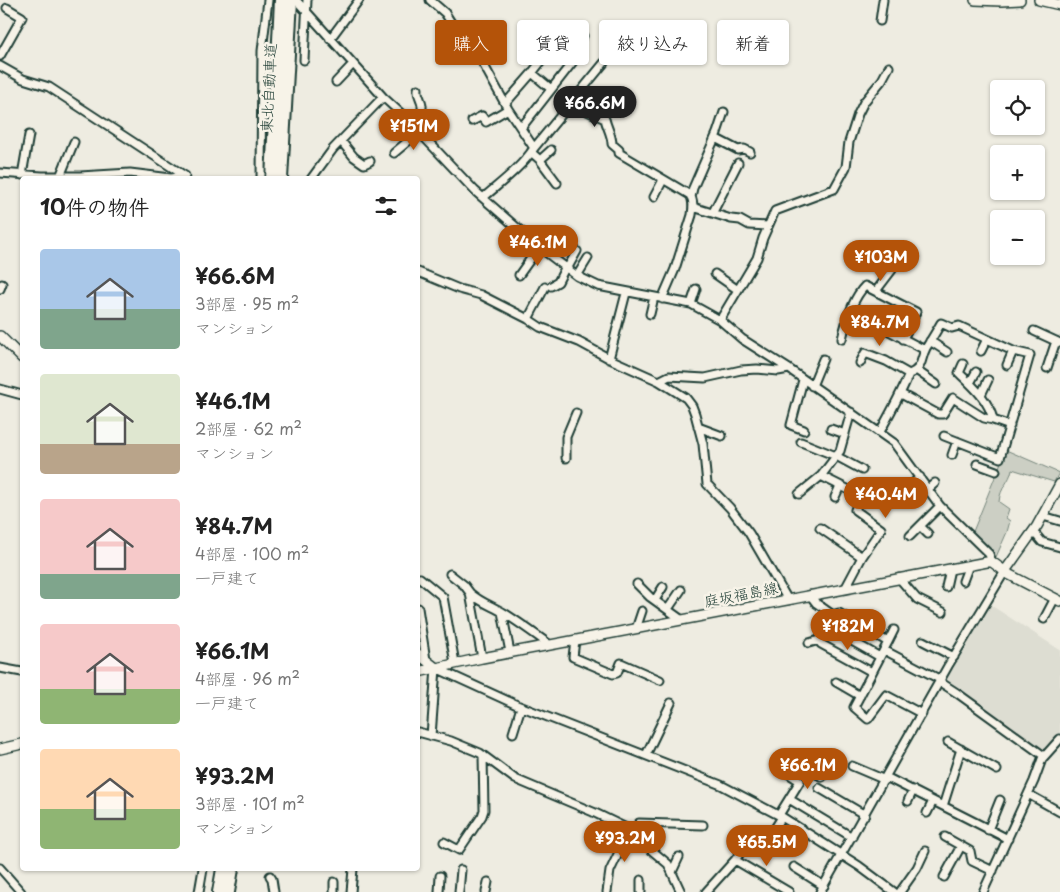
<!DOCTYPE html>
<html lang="ja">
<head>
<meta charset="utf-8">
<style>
  :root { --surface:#fff; --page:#f2f2f2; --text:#222; --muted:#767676; --accent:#b45309 }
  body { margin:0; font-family:"Playpen Sans","Klee One",sans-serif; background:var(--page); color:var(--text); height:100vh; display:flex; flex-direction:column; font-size:19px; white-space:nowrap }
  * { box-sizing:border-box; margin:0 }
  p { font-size:16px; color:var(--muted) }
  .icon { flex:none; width:28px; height:28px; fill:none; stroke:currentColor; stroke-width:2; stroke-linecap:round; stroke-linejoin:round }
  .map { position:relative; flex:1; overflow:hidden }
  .panel { position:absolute; left:20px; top:176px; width:400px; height:695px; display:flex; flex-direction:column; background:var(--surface); border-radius:5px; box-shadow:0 1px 4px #0004 }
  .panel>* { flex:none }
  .hud { position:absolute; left:435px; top:20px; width:475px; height:45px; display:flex; gap:10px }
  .fabs { position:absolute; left:990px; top:80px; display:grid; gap:10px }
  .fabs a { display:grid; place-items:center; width:55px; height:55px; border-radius:5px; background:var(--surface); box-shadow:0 1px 4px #0004; font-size:25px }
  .price { position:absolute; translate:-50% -42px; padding:0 11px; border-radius:18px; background:var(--accent); color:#fff; font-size:16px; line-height:32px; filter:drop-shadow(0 1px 2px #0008) }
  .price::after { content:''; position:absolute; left:50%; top:30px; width:15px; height:11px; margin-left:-8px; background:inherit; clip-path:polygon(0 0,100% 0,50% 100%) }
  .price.current { background:#222; color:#fff }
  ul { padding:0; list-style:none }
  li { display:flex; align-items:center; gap:15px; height:125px; padding:0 20px }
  li span { display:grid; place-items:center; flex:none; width:140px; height:100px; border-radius:5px; color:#555 }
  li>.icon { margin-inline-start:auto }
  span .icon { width:60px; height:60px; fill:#fffc; stroke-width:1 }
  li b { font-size:21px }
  h2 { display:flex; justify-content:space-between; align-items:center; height:60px; padding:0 20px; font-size:21px }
  .tag { padding:0 18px; border-radius:5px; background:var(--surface); box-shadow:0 1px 4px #0004; font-size:18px; line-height:45px }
  .tag.current { background:var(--accent); color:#fff }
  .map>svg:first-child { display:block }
  .built { fill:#ddddd2 }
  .green { fill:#cccfc4; stroke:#76867c }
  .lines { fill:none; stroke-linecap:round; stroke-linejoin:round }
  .street-casing { stroke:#1f3d34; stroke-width:11 }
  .secondary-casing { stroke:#1f3d34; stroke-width:12 }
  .highway-casing { stroke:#1f3d34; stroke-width:16 }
  .street { stroke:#f7f3e8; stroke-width:7 }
  .secondary { stroke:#f7f3e8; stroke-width:9 }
  .highway { stroke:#f7f3e8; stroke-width:12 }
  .labels { text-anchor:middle; stroke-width:5; stroke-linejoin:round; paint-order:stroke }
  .street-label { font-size:15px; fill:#1f3d34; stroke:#f7f3e8 }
</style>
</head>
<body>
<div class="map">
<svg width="1060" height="892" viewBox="0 0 1060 892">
  <rect width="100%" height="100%" fill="#eeece1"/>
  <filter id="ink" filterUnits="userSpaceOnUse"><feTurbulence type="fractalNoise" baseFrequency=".02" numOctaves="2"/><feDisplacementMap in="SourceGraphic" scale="10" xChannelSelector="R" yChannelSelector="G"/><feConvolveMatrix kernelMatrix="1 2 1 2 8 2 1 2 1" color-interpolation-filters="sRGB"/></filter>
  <g filter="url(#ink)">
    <path class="built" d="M989 604 1060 650V734L1042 750 945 682Z"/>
    <path class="green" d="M1006 450 1059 473 1054 482 1012 469C1010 482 1000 487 999 502L1009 509 1006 518 1010 521 1007 532 996 557 972 534Z"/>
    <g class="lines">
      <g class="street-casing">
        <path id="street" d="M430 0 445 13 460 37 481 60 508 109 534 148C521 168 500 183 483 198
          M297 1 383 97 406 118 475 191 539 247 577 276 598 286 691 304 720 320 742 339 789 369 894 443 940 506 989 554 992 562
          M880 21 883 0
          M330 39 359 0
          M0 56 22 17 7 8
          M304 60 307 0
          M0 66 23 79 49 87 185 176
          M532 73 551 89
          M336 82 353 64
          M505 104 532 73 563 34 583 36
          M571 104 605 119C607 128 612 135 612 144L619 150V153L690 195C694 201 693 208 692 215L675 269 662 299
          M472 121 482 116 486 122 508 109
          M414 127C417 121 423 113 422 106 422 99 417 96 418 89
          M521 128 575 59
          M715 138 738 150 744 149 750 152
          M341 141 354 157 364 164 370 161
          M534 148 604 63
          M531 152 540 160 557 183
          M394 153 419 132
          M540 160 551 150
          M0 173 42 176H80L130 173 171 178 185 176
          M22 175 29 135
          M59 179 74 142
          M261 179 262 51 268 0
          M311 179 333 149 383 97
          M654 197 663 180
          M691 197 693 188 717 133 724 112
          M693 207 731 219 740 220 749 225 768 226
          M713 212 738 163
          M567 269 577 251
          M418 272 459 289 481 295 528 319 540 327 579 342 612 360 659 381 686 398 692 406 695 414 703 444 707 484 730 508 749 533 788 600
          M715 274 738 290
          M519 275 539 247
          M577 276 588 258
          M551 286 558 282 565 268
          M0 289 2 284
          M876 291 892 270
          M691 304 696 289
          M851 311 925 350
          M650 314 654 297
          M528 319 545 287
          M720 320 757 258 763 238 775 211 834 189 846 167 849 142 858 114 864 102 882 80 889 67
          M1034 331 1060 343
          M842 339C846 321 852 299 865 286L916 312 903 339
          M930 341 947 352
          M981 351 987 339
          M609 359 626 293
          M860 363 865 353 886 361 909 374
          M963 364 959 373C973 386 989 400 993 420L1010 426
          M1007 365 1013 351
          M1047 368 1056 341
          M916 370 936 384
          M803 380 791 425 804 430
          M659 381 669 376 705 378 741 370 757 369 778 371 789 369
          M970 383 976 372
          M812 386 823 359
          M0 389 22 395
          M901 394 938 414H943L953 398 984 418 993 420
          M981 395 988 380
          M698 427 722 436
          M831 429 845 434
          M880 432C890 413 901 394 909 374 924 368 920 359 926 348 931 340 936 332 941 323L952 328 959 326 1013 351 1030 355 1000 458 944 436
          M801 442 836 456 862 470
          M952 455 957 441
          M566 458V437L576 413
          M977 464 996 471
          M821 476 861 496 855 510 881 529 862 557 845 589
          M897 487 901 490H906L920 477
          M928 489 935 483
          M799 494 821 476 840 451 851 412
          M835 497 840 486
          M1043 516 1060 521
          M920 526 928 534
          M820 528 862 557
          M1032 533 1037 536 1042 542 1060 547
          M910 536 940 506
          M450 574 464 585 470 593 482 658
          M420 578 443 597 455 663
          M899 578 917 599 943 612
          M963 581 969 565
          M637 584 650 597 682 620
          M946 587 950 569
          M470 593C480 602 492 606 504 613 520 623 535 634 550 645
          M810 595 816 603 833 615 839 613 888 642 854 707 868 719 886 695 922 714
          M655 600 663 587
          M418 608 426 660
          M668 609 681 590
          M502 612 510 652
          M833 615 819 640 821 644 872 672
          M1044 619 1055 598
          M827 627 880 657
          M637 628V626L642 611
          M575 640 573 657 613 674 617 673 621 663 660 680
          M923 641 954 657
          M888 642 894 630
          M809 643 819 640
          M884 650 941 680
          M0 668 22 672
          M836 682 860 696
          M940 682 957 693 1044 756
          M418 732 451 741 480 753 515 779 593 812 624 827 668 864 681 892
          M513 733 521 707
          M431 736 436 668 517 705 721 785 782 817 859 866 894 892
          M948 742 997 770
          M646 755 671 703
          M802 766 822 777
          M852 766 885 780
          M886 777 1008 839
          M795 778 806 759
          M819 788 865 815
          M1028 794 1060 812
          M789 799 852 837
          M908 801 913 790
          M943 806 961 749
          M927 813 933 801
          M779 815 800 781 786 772
          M988 830 1000 800
          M632 833 639 823 703 825
          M742 834 765 844 782 817
          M945 837 970 851 972 861 993 871
          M444 842 459 850 482 816 484 810 483 755
          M735 860 789 892
          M794 867 824 886
          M0 868 21 892
          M672 872 679 857
          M270 876 272 879 274 892
          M944 877 961 846
          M334 882V892
          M199 892 203 869
          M351 892 353 869
          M439 892 440 876
          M459 892 461 870
          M486 892 488 882
          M607 892 610 871 629 831
          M641 892V880
          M706 892 735 860 751 838
          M820 892 948 666 1005 571
          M900 892 917 868 925 851
          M983 892 1034 781 1042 759 1060 739"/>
      </g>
      <g class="secondary-casing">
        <path id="secondary" d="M975 0 1001 1 1020 0
          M1039 0 1060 5
          M0 336 22 358
          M1005 571 1037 526 1060 484
          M418 654 436 668
          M418 672 482 658 987 562H992L1010 575 1060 601
          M0 749 22 744"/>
      </g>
      <g class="highway-casing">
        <path id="highway" d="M272 179 281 0
          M281 179 291 0
          M219 892 223 869
          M228 892 232 869"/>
      </g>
      <use href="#street" class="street"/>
      <use href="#secondary" class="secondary"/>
      <use href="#highway" class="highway"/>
    </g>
  </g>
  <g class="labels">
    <g class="street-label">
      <text transform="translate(269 88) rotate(-87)" y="5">東北自動車道</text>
      <text transform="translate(741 595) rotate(-11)" y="5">庭坂福島線</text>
    </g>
  </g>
</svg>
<div class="fabs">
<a><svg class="icon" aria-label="locate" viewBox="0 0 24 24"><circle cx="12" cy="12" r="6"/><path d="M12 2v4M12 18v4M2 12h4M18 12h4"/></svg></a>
<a>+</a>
<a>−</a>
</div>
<b class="price current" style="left:595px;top:128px">¥66.6M</b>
<b class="price" style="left:414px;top:151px">¥151M</b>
<b class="price" style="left:538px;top:267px">¥46.1M</b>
<b class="price" style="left:881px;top:282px">¥103M</b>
<b class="price" style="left:880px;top:347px">¥84.7M</b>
<b class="price" style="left:886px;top:519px">¥40.4M</b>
<b class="price" style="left:848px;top:651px">¥182M</b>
<b class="price" style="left:808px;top:790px">¥66.1M</b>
<b class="price" style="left:625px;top:863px">¥93.2M</b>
<b class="price" style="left:767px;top:867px">¥65.5M</b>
<div class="hud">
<a class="tag current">購入</a>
<a class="tag">賃貸</a>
<a class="tag">絞り込み</a>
<a class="tag">新着</a>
</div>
<section class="panel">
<h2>10件の物件<svg class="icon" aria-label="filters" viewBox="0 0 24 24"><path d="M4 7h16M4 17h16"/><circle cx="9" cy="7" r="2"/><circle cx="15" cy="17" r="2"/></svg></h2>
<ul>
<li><span style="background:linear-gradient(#a9c7e8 60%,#7fa58c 0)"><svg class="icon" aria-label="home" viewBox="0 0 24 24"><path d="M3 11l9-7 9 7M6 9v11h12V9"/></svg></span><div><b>¥66.6M</b><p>3部屋 · 95 m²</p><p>マンション</p></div></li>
<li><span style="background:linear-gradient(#dfe7d0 70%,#b9a48a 0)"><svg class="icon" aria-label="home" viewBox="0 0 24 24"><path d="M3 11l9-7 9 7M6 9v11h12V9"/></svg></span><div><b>¥46.1M</b><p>2部屋 · 62 m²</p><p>マンション</p></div></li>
<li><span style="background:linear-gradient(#f6c9c9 75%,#7fa58c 0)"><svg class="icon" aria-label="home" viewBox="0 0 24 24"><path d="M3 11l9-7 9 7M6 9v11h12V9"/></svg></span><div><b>¥84.7M</b><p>4部屋 · 100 m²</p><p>一戸建て</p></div></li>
<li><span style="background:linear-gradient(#f6c9c9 65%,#8fb573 0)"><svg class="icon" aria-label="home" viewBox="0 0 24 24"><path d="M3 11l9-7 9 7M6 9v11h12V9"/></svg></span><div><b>¥66.1M</b><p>4部屋 · 96 m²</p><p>一戸建て</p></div></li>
<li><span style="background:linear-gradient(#ffd9b3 60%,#8fb573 0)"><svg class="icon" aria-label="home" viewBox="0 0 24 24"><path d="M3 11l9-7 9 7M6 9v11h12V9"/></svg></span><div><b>¥93.2M</b><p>3部屋 · 101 m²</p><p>マンション</p></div></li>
</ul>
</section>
</div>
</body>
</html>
